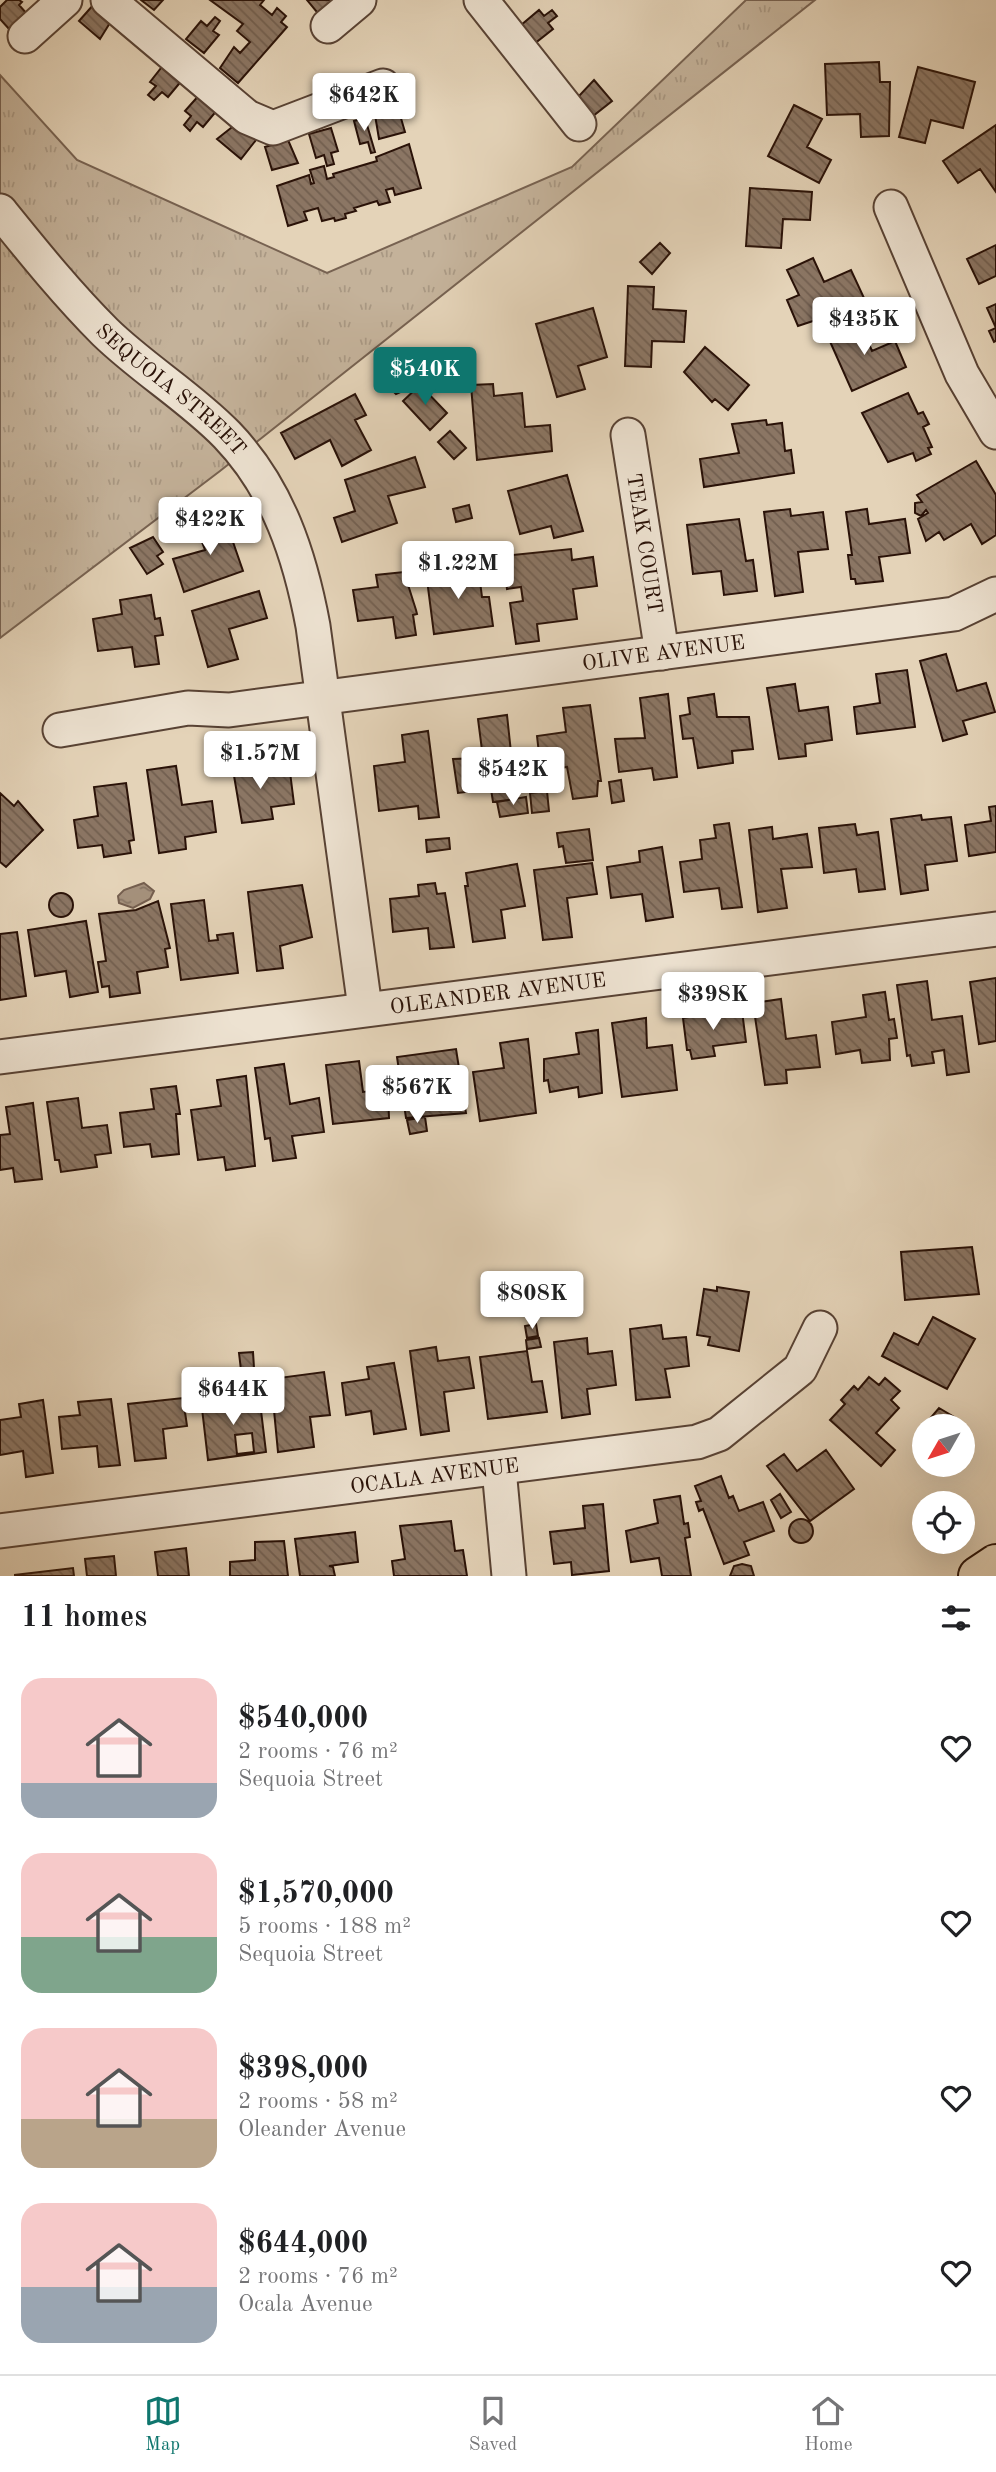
<!DOCTYPE html>
<html lang="en">
<head>
<meta charset="utf-8">
<style>
  :root { --surface:#fff; --page:#f6f6f6; --text:#202124; --muted:#757577; --line:#e0e0e0; --accent:#0f766e }
  body { margin:0; font-family:"Old Standard TT",serif; background:var(--page); color:var(--text); height:100vh; display:flex; flex-direction:column; font-size:26px; white-space:nowrap }
  * { box-sizing:border-box; margin:0 }
  p { font-size:23px; color:var(--muted) }
  .icon { flex:none; width:38px; height:38px; fill:none; stroke:currentColor; stroke-width:2; stroke-linecap:round; stroke-linejoin:round }
  .map { position:relative; height:1576px; overflow:hidden }
  .panel { display:flex; flex-direction:column; background:var(--surface); flex:1 }
  .panel>* { flex:none }
  .needle { width:46px; rotate:231deg }
  .buttons { position:absolute; left:912px; top:1414px; display:grid; gap:14px }
  .buttons a { display:grid; place-items:center; width:63px; height:63px; border-radius:50%; background:var(--surface); box-shadow:0 7px 28px #0002; font-size:35px }
  .price { position:absolute; translate:-50% -60px; padding:0 16px; border-radius:7px; background:#fff; color:#222; font-size:23px; line-height:46px; filter:drop-shadow(0 2px 4px #0008) }
  .price::after { content:''; position:absolute; left:50%; top:42px; width:21px; height:16px; margin-left:-10px; background:inherit; clip-path:polygon(0 0,100% 0,50% 100%) }
  .price.selected { background:var(--accent); color:#fff }
  ul { padding:0; list-style:none }
  li { display:flex; align-items:center; gap:21px; height:175px; padding:0 21px }
  li span { display:grid; place-items:center; flex:none; width:196px; height:140px; border-radius:21px; color:#555 }
  li>.icon { margin-inline-start:auto }
  span .icon { width:84px; height:84px; fill:#fffc; stroke-width:1 }
  li b { font-size:30px }
  h2 { display:flex; justify-content:space-between; align-items:center; height:84px; padding:0 21px; font-size:30px }
  .menu { display:flex; justify-content:space-around; align-items:center; height:98px; border-top:2px solid var(--line); background:var(--surface); font-size:19px; color:var(--muted) }
  .menu a { display:grid; justify-items:center; gap:4px }
  .menu .selected { color:var(--accent) }
  .map>svg:first-child { display:block }
  .grass { fill:url(#grass-tufts); stroke:#776251; stroke-width:2 }
  .water { fill:url(#water-ripples); stroke:#745e4e; stroke-width:2 }
  .building { fill:url(#building-back-hatch); stroke:#2a1208; stroke-width:2; fill-rule:evenodd }
  .lines { fill:none; stroke-linecap:round; stroke-linejoin:round }
  .minor-casing { stroke:#584234; stroke-width:37 }
  .highway-casing { stroke:#2a1208; stroke-width:42 }
  .minor { stroke:#ede2d1; stroke-width:33 }
  .highway { stroke:#e4d3b8; stroke-width:38 }
  .labels { text-anchor:middle; stroke-width:5; stroke-linejoin:round; paint-order:stroke }
  .street-label { font-size:21px; fill:#2a1208; stroke:#ede2d1 }
</style>
</head>
<body>
<div class="map">
<svg width="996" height="1576" viewBox="0 0 996 1576">
  <defs>
    <pattern id="grass-tufts" width="24" height="20" patternUnits="userSpaceOnUse" patternTransform="scale(1.75)"><rect width="24" height="20" fill="#c4b29a"/><path d="M3 7l-1-3M5 7V3M7 7l1-3M15 17l-1-3M17 17v-4M19 17l1-3" fill="none" stroke="#a99883"/></pattern>
    <pattern id="water-ripples" width="26" height="14" patternUnits="userSpaceOnUse" patternTransform="scale(1.75)"><rect width="26" height="14" fill="#a5917c"/><path d="M2 4q2-2 4 0t4 0M15 11q2-2 4 0t4 0" fill="none" stroke="#877564"/></pattern>
    <pattern id="building-back-hatch" width="6" height="6" patternUnits="userSpaceOnUse" patternTransform="scale(1.75)"><rect width="6" height="6" fill="#8b7664"/><path d="M-1 5l2 2M0 0l6 6M5-1l2 2" fill="none" stroke="#725f50"/></pattern>
  </defs>
  <rect width="100%" height="100%" fill="#e4d3b8"/>
  <filter id="stains"><feTurbulence type="fractalNoise" baseFrequency=".00286" numOctaves="4"/><feColorMatrix values="0 0 0 0 .2 0 0 0 0 .09 0 0 0 0 .02 0 0 0 .5 -.17"/></filter>
  <radialGradient id="worn" r=".72"><stop offset=".6" stop-color="#630" stop-opacity="0"/><stop offset="1" stop-color="#630" stop-opacity=".3"/></radialGradient>
  <path class="grass" d="M746 0H815L220 471 0 638V75L77 160 327 273 572 167Z"/>
  <path class="water" d="M144 883 154 891 150 899 133 908 119 903 118 896 124 890Z"/>
  <path class="building" d="M7 0H19L22 2 19 5 27 14 10 30 0 19V7Z
    M141 0H163L154 10Z
    M210 0H264L260 5 272 15 277 8 286 16 281 22 287 27 238 83 220 68 234 47 240 53 250 42 237 31 243 24Z
    M307 0H336L321 17Z
    M95 3 113 18 100 39 79 21Z
    M539 10 544 16 552 10 557 16 548 23 553 29 534 44 520 26Z
    M215 17 220 21 213 31 219 35 204 53 186 39 201 21 207 26Z
    M879 62 880 82H890L889 136 861 137 860 114 827 115 825 64Z
    M165 63 183 79 168 97 162 92 154 100 148 95 156 86 150 82Z
    M918 67 975 82 963 128 931 120 925 143 899 137Z
    M594 80 612 101 593 116 578 97Z
    M201 93 218 109 203 127 197 122 190 131 184 125 191 116 185 111Z
    M794 105 822 119 807 147 831 160 819 183 768 156Z
    M398 108 405 132 379 139 375 115Z
    M365 118 375 152 371 153 368 142 360 144 354 121Z
    M236 124 256 140 241 159 217 139Z
    M996 125V192L980 169 958 183 943 161Z
    M331 128 338 151 331 153 334 164 327 166 324 155 316 158 309 134Z
    M288 140 298 163 272 170 265 147Z
    M409 144 421 188 395 195 393 188 386 190 390 202 379 205 377 201 354 208 356 211 345 214 346 218 335 221 334 218 322 221 318 208 304 212 307 220 288 226 277 186 309 175 311 184 314 183 310 170 324 166 327 179 334 177 333 174 377 161 376 157Z
    M750 188 812 192 810 220 783 219 781 248 746 246Z
    M660 243 670 253 652 274 640 262Z
    M996 245V276L979 284 967 259Z
    M813 258 824 282 851 270 864 298 833 312 835 316 821 323 819 319 798 326 787 300 799 295 787 270Z
    M628 286 654 287 653 309 686 311 684 342 652 341 651 367 625 366Z
    M996 304V341L994 342 989 331 996 328 987 308Z
    M593 308 607 357 578 366 585 389 557 397 536 324Z
    M860 323 872 351 895 341 906 367 852 391 828 337Z
    M705 347 749 385 728 410 715 399 712 402 684 372Z
    M408 366 416 385 396 394 380 378Z
    M493 384 494 396 522 393 525 427 550 425 552 451 477 460 471 385Z
    M420 385 447 413 430 430 403 401Z
    M908 393 918 414 923 412 929 424 923 427 932 447 928 448 931 454 916 461 913 453 888 462 862 413Z
    M355 394 366 415 355 420 371 450 342 466 330 440 295 459 281 433Z
    M766 420 767 425 782 423 785 451 791 450 794 473 704 487 700 459 739 453 732 424Z
    M450 431 466 448 454 459 438 442Z
    M415 457 425 487 388 496 397 523 342 542 334 518 355 511 345 480Z
    M976 461 996 495V535L982 544 971 524 944 540 939 532 926 541 918 519 928 513 926 510 921 516 915 513V503L922 502 917 495Z
    M567 475 583 531 554 538 551 526 520 534 508 491Z
    M469 505 472 518 456 522 453 509Z
    M790 509 791 516 823 512 828 549 798 552 803 592 775 596 764 512Z
    M867 509 869 524 905 519 910 553 879 557 883 581 856 584 855 579H851L848 555H852L846 512Z
    M224 516 243 571 184 592 173 559 205 550 196 526Z
    M739 519 746 561 753 560 757 591 724 595 721 571 693 574 687 525Z
    M153 537 163 552 157 556 163 564 147 574 130 548Z
    M571 549 572 560 593 557 597 586 573 589 577 619 537 624 539 641 516 644 510 603 523 601 521 587 507 589 503 556Z
    M467 568 468 571 479 574 482 597H489L493 626 434 634 426 572Z
    M404 572 416 610 417 614 413 615 416 635 396 638 393 617 358 621 353 590 378 587 376 575Z
    M259 591 267 618 229 629 238 659 208 667 192 611Z
    M151 595 155 619 160 618 163 635 155 636 159 664 135 667 132 647 98 651 93 619 122 614 120 600Z
    M946 654 957 691 986 683 995 712 963 721 967 734 943 741 920 661Z
    M907 670 915 727 857 734 854 707 880 703 876 674Z
    M795 684 799 711 828 707 832 740 805 744 806 756 779 759 767 688Z
    M668 694 677 777 654 780 652 768 619 772 615 739 645 738 640 698Z
    M714 694 717 717H749L753 749 732 751 733 763 698 768 693 738 683 739 680 716 690 714 688 698Z
    M590 705 601 781H598L597 796 573 799 567 767 541 771 537 736 566 732 563 708Z
    M507 715 516 799 493 802 491 789 458 793 453 759 483 758 478 719Z
    M428 731 439 817 419 819 418 806 379 811 374 766 405 762 402 735Z
    M252 755 255 776 290 772 294 804 271 807 273 819 242 823 231 758Z
    M176 766 182 805 212 801 216 832 185 837 186 849 159 853 147 770Z
    M621 780 624 801 612 803 609 782Z
    M126 783 134 840 129 841 131 853 104 857 102 845 78 848 74 820 98 816 94 787Z
    M547 791 549 811 532 813 530 793Z
    M0 793 14 806 18 801 43 830 6 867 0 862Z
    M526 797 528 813 500 817 497 802Z
    M996 806V852L969 856 965 825 991 821 989 807Z
    M921 815 922 820 951 817 957 861 925 865 928 890 901 894 891 819Z
    M729 823 742 907 722 909 719 888 684 892 680 862 702 859 700 840 716 838 714 825Z
    M855 824 857 835 878 832 885 889 859 892 856 869 824 873 819 828Z
    M772 827 773 839 807 834 812 867 781 869 787 908 758 912 749 830Z
    M589 829 593 860 566 863 563 846 559 847 557 833Z
    M449 838 450 849 427 852 426 840Z
    M662 847 673 917 646 921 642 894 611 898 607 867 640 862 639 851Z
    M592 863 597 894 567 898 572 937 543 940 534 870Z
    M517 864 525 906 501 910 505 938 473 942 465 886H468L466 873Z
    M435 883 437 894 445 893 454 947 430 949 428 928 393 932 390 899 419 896 418 885Z
    M302 885 312 937 280 946 283 968 257 971 248 892Z
    M49 905a12 12 0 1 1 24 0a12 12 0 1 1-24 0Z
    M204 900 209 941 218 940 217 935 233 933 238 973 181 980 171 904Z
    M158 901 170 948 165 949 168 967 137 972 140 993 110 997 109 986 102 987 98 962 106 961 99 914 136 910Z
    M86 921 98 992 70 997 66 971 35 976 28 930Z
    M17 932 26 996 0 1000V934Z
    M996 978V1041L979 1044 970 982Z
    M927 981 932 1020 962 1016 969 1072 947 1075 944 1050 932 1052 934 1063 912 1066 910 1055 907 1056 897 985Z
    M885 992 889 1020 894 1019 897 1038 889 1039 890 1060 862 1063 860 1050 836 1054 832 1022 866 1017 863 995Z
    M781 999 786 1039 816 1035 820 1067 786 1070 787 1083 765 1085 753 1003Z
    M720 1008 721 1014 742 1011 746 1042 713 1046 715 1056 692 1059 690 1050H687L683 1018 701 1015V1011Z
    M646 1018 647 1048 672 1045 677 1090 622 1097 612 1023Z
    M598 1030 602 1093 579 1097 578 1087 550 1092 548 1080 544 1081V1059L579 1054 576 1033Z
    M528 1039 536 1113 480 1121 473 1072 504 1068 500 1043Z
    M456 1049 466 1113 406 1118 397 1057Z
    M359 1061 363 1092 388 1089 389 1118 333 1124 326 1065Z
    M284 1064 290 1104 319 1098 324 1132 292 1136 296 1158 273 1161 270 1138 265 1139 255 1068Z
    M246 1076 255 1166 226 1170 224 1157 198 1160 191 1110 221 1106 217 1080Z
    M176 1086 180 1114H176L179 1154 152 1157 150 1144 124 1147 120 1113 154 1109 151 1089Z
    M78 1098 82 1128 107 1125 111 1153 95 1155 97 1167 61 1172 59 1160H55L47 1102Z
    M33 1103 42 1179 15 1182 13 1168 0 1170V1135L10 1134 6 1107Z
    M425 1117 427 1131 410 1134 407 1120Z
    M972 1247 979 1294 905 1300 901 1252Z
    M717 1287 749 1292 739 1351 708 1345 710 1337 697 1335 704 1289 717 1291Z
    M933 1317 975 1339 947 1389 882 1356 894 1333 918 1345Z
    M536 1324 538 1336 527 1338 525 1326Z
    M661 1325 663 1339 686 1337 689 1366 665 1369 670 1397 636 1400 630 1329Z
    M539 1338 541 1347 527 1349 526 1340Z
    M587 1338 588 1354 612 1351 616 1385 587 1389 590 1414 562 1418 554 1342Z
    M436 1347 438 1361 469 1357 474 1388 444 1392 449 1431 421 1435 410 1351Z
    M527 1351 532 1382 542 1381 547 1412 488 1419 480 1357Z
    M253 1352 254 1368 241 1370 239 1353Z
    M394 1363 406 1429 374 1434 371 1411 346 1415 342 1383 369 1379 367 1367Z
    M324 1372 330 1415 310 1417 314 1447 278 1452 271 1379Z
    M869 1377 879 1385 885 1378 900 1391 891 1400 899 1408 876 1433 895 1450 881 1466 830 1420 845 1404 841 1400 854 1386 858 1390Z
    M259 1394 266 1452 208 1460 201 1400ZM252 1433 254 1452 237 1454 235 1435Z
    M183 1398 187 1426 163 1429 166 1458 135 1461 128 1404Z
    M111 1399 120 1465 99 1467 97 1446 62 1449 59 1417 80 1415 78 1402Z
    M43 1400 53 1473 26 1477 23 1451 0 1455V1420L21 1417 19 1404Z
    M939 1408 954 1417 943 1426H933L928 1421Z
    M826 1450 854 1489 810 1521 767 1466 784 1454 797 1471Z
    M721 1476 729 1498 733 1496 739 1511 763 1502 774 1531 744 1542 749 1555 724 1564 703 1509 699 1511 696 1502 701 1501 695 1486Z
    M780 1494 791 1512 781 1518 771 1500Z
    M680 1496 684 1524 688 1523 690 1537 685 1538 691 1576H662L659 1558 631 1562 626 1531 658 1523 654 1500Z
    M603 1504 609 1571 572 1575 571 1562 554 1564 550 1532 585 1528 583 1506Z
    M789 1531a12 12 0 1 1 24 0a12 12 0 1 1-24 0Z
    M451 1521 455 1551 463 1550 467 1576H394L392 1561 405 1559 400 1526Z
    M355 1532 358 1562 329 1566 333 1567 335 1576H300L295 1539Z
    M284 1541 288 1576H230V1562L255 1560V1542Z
    M186 1548 189 1576H158L155 1552Z
    M114 1556 116 1576H87L85 1559Z
    M742 1564 751 1566 754 1576H730L734 1566Z
    M73 1568 74 1576H15V1575Z"/>
  <g class="lines">
    <g class="minor-casing">
      <g id="minor">
        <path d="M108 0 247 117 273 128 383 86"/>
        <path d="M481 0 579 124"/>
        <path d="M328 26 359 0"/>
        <path d="M25 36 65 0"/>
        <path d="M891 207 962 374 996 432"/>
        <path id="s1" d="M0 211C34 253 67 294 105 332 143 369 190 397 227 435 278 488 300 556 313 626L365 1008"/>
        <path id="s2" d="M628 435 662 653"/>
        <path id="s3" d="M60 730 188 708 229 710 954 614 996 594"/>
        <path id="s4" d="M0 1057 996 929"/>
        <path d="M499 1469 509 1576"/>
        <path id="s5" d="M0 1531 697 1442 719 1434 800 1369 820 1328"/>
      </g>
    </g>
    <g class="highway-casing">
      <path id="highway" d="M978 1576 996 1564"/>
    </g>
    <use href="#minor" class="minor"/>
    <use href="#highway" class="highway"/>
  </g>
  <g class="labels">
    <g class="street-label">
      <text dy="7" stroke="none"><textPath href="#s1" startOffset="248">SEQUOIA STREET</textPath></text>
      <text dy="7" stroke="none"><textPath href="#s2" startOffset="110">TEAK COURT</textPath></text>
      <text dy="7" stroke="none"><textPath href="#s3" startOffset="609">OLIVE AVENUE</textPath></text>
      <text dy="7" stroke="none"><textPath href="#s4" startOffset="502">OLEANDER AVENUE</textPath></text>
      <text dy="7" stroke="none"><textPath href="#s5" startOffset="438">OCALA AVENUE</textPath></text>
    </g>
  </g>
  <rect width="100%" height="100%" filter="url(#stains)"/>
  <rect width="100%" height="100%" fill="url(#worn)"/>
</svg>
<div class="buttons">
<a><svg class="needle" viewBox="-14 -14 28 28"><path d="M0-13l5 13h-10z" fill="#e53935"/><path d="M0 13l5-13h-10z" fill="#757577"/></svg></a>
<a><svg class="icon" aria-label="locate" viewBox="0 0 24 24"><circle cx="12" cy="12" r="6"/><path d="M12 2v4M12 18v4M2 12h4M18 12h4"/></svg></a>
</div>
<b class="price" style="left:364px;top:133px">$642K</b>
<b class="price" style="left:864px;top:357px">$435K</b>
<b class="price selected" style="left:425px;top:407px">$540K</b>
<b class="price" style="left:210px;top:557px">$422K</b>
<b class="price" style="left:458px;top:601px">$1.22M</b>
<b class="price" style="left:260px;top:791px">$1.57M</b>
<b class="price" style="left:513px;top:807px">$542K</b>
<b class="price" style="left:713px;top:1032px">$398K</b>
<b class="price" style="left:417px;top:1125px">$567K</b>
<b class="price" style="left:532px;top:1331px">$808K</b>
<b class="price" style="left:233px;top:1427px">$644K</b>
</div>
<section class="panel">
<h2>11 homes<svg class="icon" aria-label="filters" viewBox="0 0 24 24"><path d="M4 7h16M4 17h16"/><circle cx="9" cy="7" r="2"/><circle cx="15" cy="17" r="2"/></svg></h2>
<ul>
<li><span style="background:linear-gradient(#f6c9c9 75%,#9aa5b1 0)"><svg class="icon" aria-label="home" viewBox="0 0 24 24"><path d="M3 11l9-7 9 7M6 9v11h12V9"/></svg></span><div><b>$540,000</b><p>2 rooms · 76 m²</p><p>Sequoia Street</p></div><svg class="icon" aria-label="heart" viewBox="0 0 24 24"><path d="M12 20l-8-8c-3-5 5-10 8-4 3-6 11-1 8 4z"/></svg></li>
<li><span style="background:linear-gradient(#f6c9c9 60%,#7fa58c 0)"><svg class="icon" aria-label="home" viewBox="0 0 24 24"><path d="M3 11l9-7 9 7M6 9v11h12V9"/></svg></span><div><b>$1,570,000</b><p>5 rooms · 188 m²</p><p>Sequoia Street</p></div><svg class="icon" aria-label="heart" viewBox="0 0 24 24"><path d="M12 20l-8-8c-3-5 5-10 8-4 3-6 11-1 8 4z"/></svg></li>
<li><span style="background:linear-gradient(#f6c9c9 65%,#b9a48a 0)"><svg class="icon" aria-label="home" viewBox="0 0 24 24"><path d="M3 11l9-7 9 7M6 9v11h12V9"/></svg></span><div><b>$398,000</b><p>2 rooms · 58 m²</p><p>Oleander Avenue</p></div><svg class="icon" aria-label="heart" viewBox="0 0 24 24"><path d="M12 20l-8-8c-3-5 5-10 8-4 3-6 11-1 8 4z"/></svg></li>
<li><span style="background:linear-gradient(#f6c9c9 60%,#9aa5b1 0)"><svg class="icon" aria-label="home" viewBox="0 0 24 24"><path d="M3 11l9-7 9 7M6 9v11h12V9"/></svg></span><div><b>$644,000</b><p>2 rooms · 76 m²</p><p>Ocala Avenue</p></div><svg class="icon" aria-label="heart" viewBox="0 0 24 24"><path d="M12 20l-8-8c-3-5 5-10 8-4 3-6 11-1 8 4z"/></svg></li>
</ul>
</section>
<nav class="menu">
<a class="selected"><svg class="icon" aria-label="map" viewBox="0 0 24 24"><path d="M3 6l6-2 6 2 6-2v14l-6 2-6-2-6 2zM9 4v14M15 6v14"/></svg>Map</a>
<a><svg class="icon" aria-label="saved" viewBox="0 0 24 24"><path d="M7 4h10v16l-5-4-5 4z"/></svg>Saved</a>
<a><svg class="icon" aria-label="home" viewBox="0 0 24 24"><path d="M3 11l9-7 9 7M6 9v11h12V9"/></svg>Home</a>
</nav>
</body>
</html>
